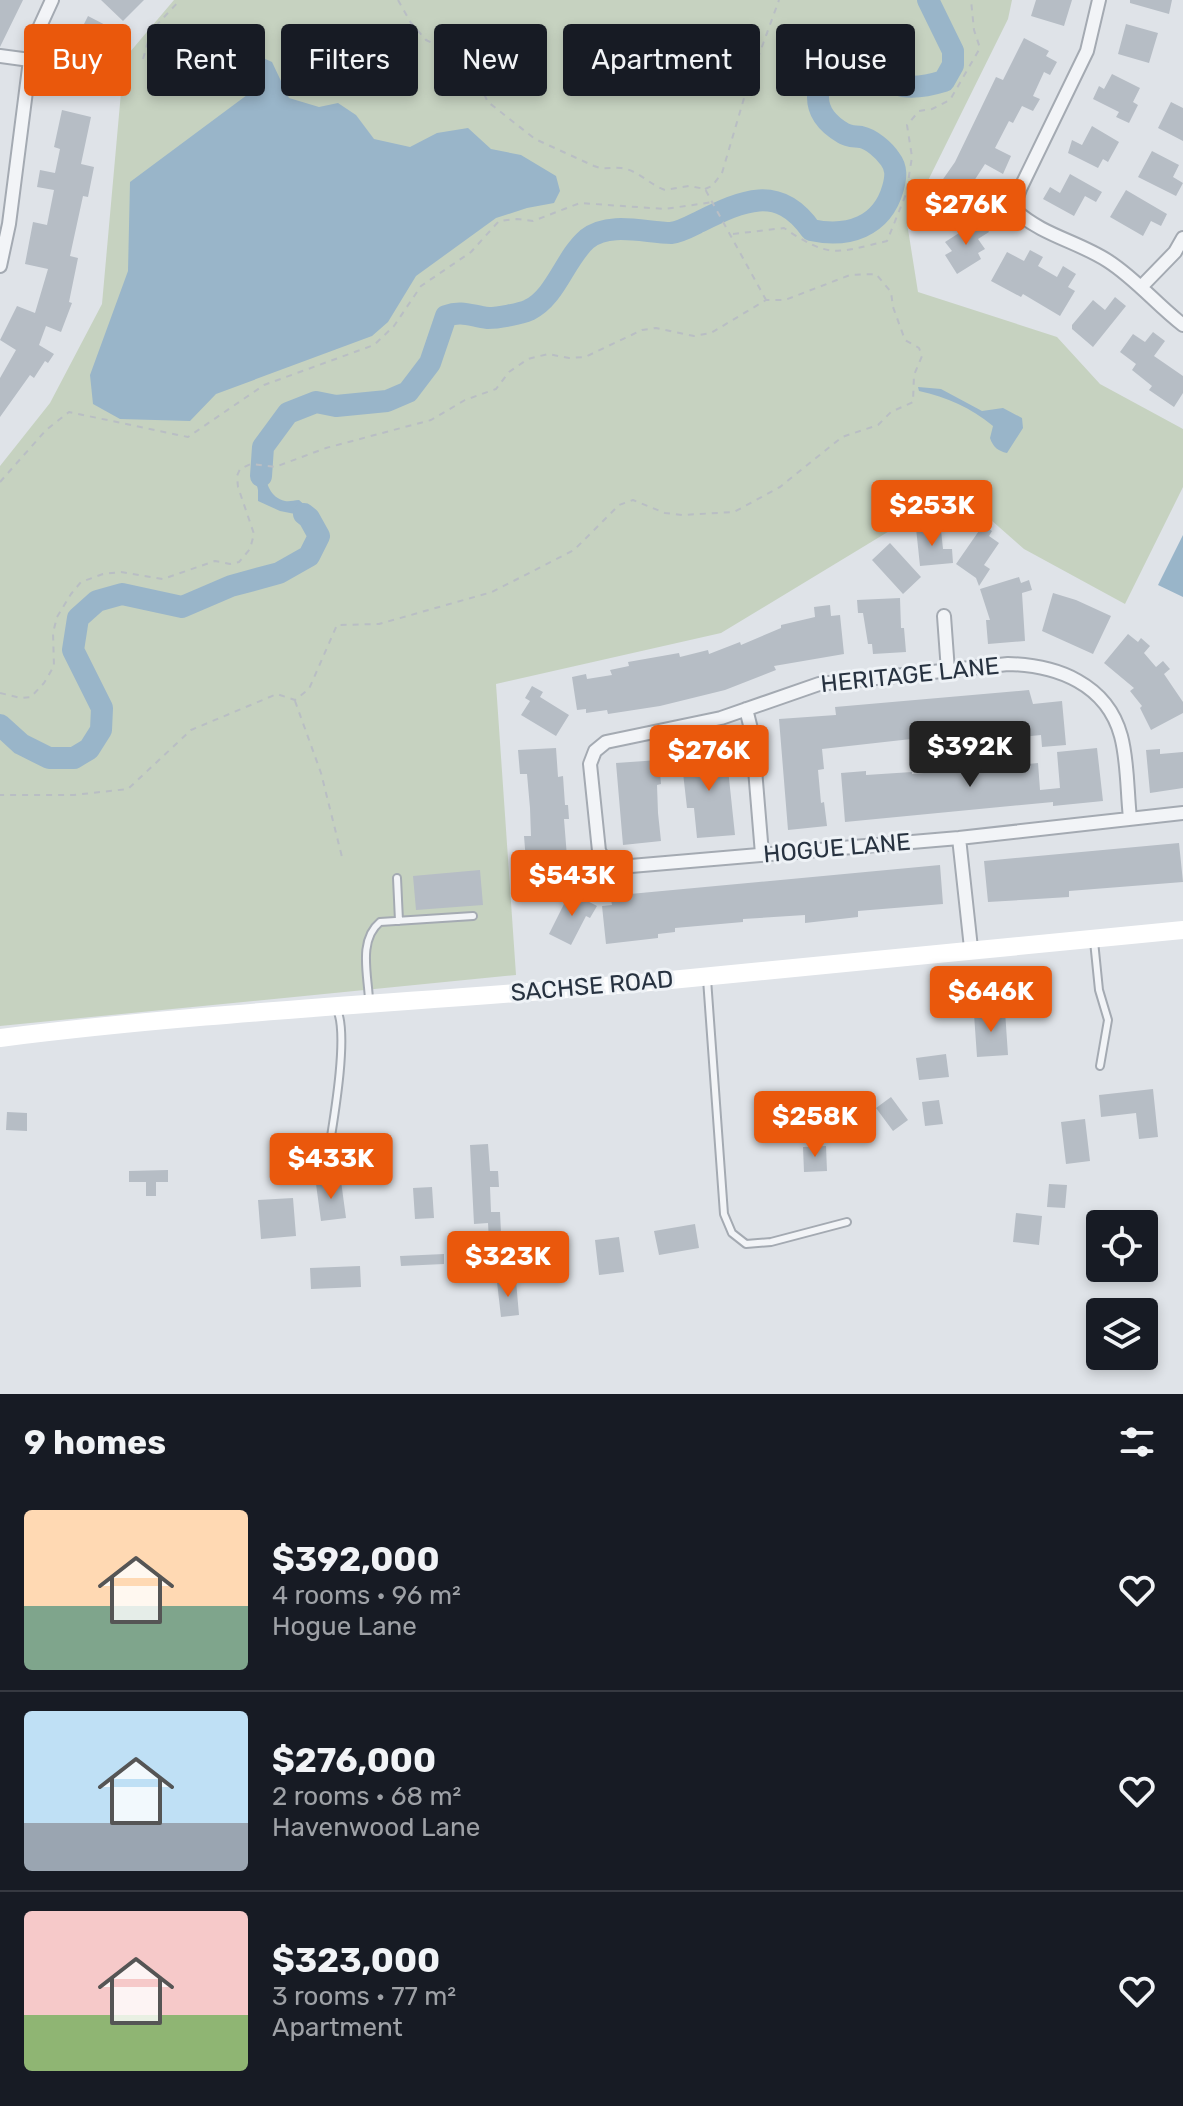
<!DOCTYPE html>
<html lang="en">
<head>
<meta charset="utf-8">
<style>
  :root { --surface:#171b24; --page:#20242c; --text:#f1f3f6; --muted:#9ea1a6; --line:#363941; --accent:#ea580c }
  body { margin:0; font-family:Rubik,sans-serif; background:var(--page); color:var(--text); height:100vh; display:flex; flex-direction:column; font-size:30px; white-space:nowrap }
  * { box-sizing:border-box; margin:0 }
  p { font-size:26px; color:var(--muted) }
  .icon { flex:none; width:44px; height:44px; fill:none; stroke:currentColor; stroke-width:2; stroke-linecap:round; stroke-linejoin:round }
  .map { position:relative; height:1394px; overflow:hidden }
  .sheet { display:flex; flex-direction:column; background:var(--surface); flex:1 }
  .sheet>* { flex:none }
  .hud { position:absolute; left:24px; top:24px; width:1136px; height:72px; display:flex; gap:16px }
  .fabs { position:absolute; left:1086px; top:1210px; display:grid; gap:16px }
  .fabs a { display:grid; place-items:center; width:72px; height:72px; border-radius:8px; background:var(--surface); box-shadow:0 4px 12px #0003; font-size:40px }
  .price { position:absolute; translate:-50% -68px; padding:0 18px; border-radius:8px; background:var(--accent); color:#fff; font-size:26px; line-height:52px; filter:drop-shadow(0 2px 4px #0008) }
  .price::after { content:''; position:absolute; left:50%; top:48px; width:24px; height:18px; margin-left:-12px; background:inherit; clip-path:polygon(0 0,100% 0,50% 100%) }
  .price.selected { background:#222; color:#fff }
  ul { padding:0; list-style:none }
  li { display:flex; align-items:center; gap:24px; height:200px; padding:0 24px }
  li+li { border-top:2px solid var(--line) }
  li span { display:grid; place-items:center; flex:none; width:224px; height:160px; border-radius:8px; color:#555 }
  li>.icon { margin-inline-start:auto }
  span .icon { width:96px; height:96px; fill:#fffc; stroke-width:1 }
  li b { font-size:34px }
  h2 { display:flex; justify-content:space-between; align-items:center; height:96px; padding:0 24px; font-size:34px }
  .pill { padding:0 28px; border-radius:8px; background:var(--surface); box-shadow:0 4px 12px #0003; font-size:28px; line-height:72px }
  .pill.selected { background:var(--accent); color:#fff }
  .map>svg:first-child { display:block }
  .green { fill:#c6d2c0 }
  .water { fill:#99b5c9 }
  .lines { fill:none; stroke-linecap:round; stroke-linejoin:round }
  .river { stroke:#99b5c9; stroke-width:22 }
  .building { fill:#b6bdc5 }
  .service-casing { stroke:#a4aab2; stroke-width:10 }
  .minor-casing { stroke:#a4aab2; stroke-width:16 }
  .path { stroke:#b9bec4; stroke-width:2; stroke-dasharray:6 6; stroke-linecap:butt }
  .service { stroke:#f2f4f7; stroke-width:6 }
  .minor { stroke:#f2f4f7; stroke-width:12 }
  .secondary { stroke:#fff; stroke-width:18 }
  .labels { text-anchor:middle; stroke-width:6; stroke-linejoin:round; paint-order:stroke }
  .street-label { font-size:24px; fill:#273240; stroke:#eef2f6 }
</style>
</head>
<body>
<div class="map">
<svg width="1183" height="1394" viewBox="0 0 1183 1394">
  <rect width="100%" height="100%" fill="#dfe3e8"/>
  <path class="green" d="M174 0H1012L1008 19 907 223 918 292 1057 337 1100 384 1183 429V487L1125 604 1024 549 957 490 721 633 496 684 516 975 0 1026V466L50 403 102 304 124 59Z"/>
  <path class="water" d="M261 57 272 62 289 98 319 107 338 103 356 115 374 139 410 147 437 133 468 128 491 149 521 155 556 176 560 191 554 203 527 208 496 218 416 276 388 322 372 336 216 394 190 421 120 419 93 404 90 375 128 271 130 182 247 95 249 63Z
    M918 387 941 389 982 411 1003 408 1022 418 1023 428 1007 453C998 451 993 447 990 438L993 426C971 408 947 397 919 391Z
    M271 444C261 460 262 496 285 501 290 502 294 500 299 500L316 515 325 531 319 536 309 537 295 514 280 511 258 501V490L254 473 258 449Z
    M1183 535V597L1158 585Z"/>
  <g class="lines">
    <path class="river" d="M261 476 263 447 288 413 316 402 336 406 387 401 408 392 430 363 446 316C462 310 471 316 488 318 498 318 520 314 529 310 556 297 565 258 587 239 610 221 646 233 671 233 680 232 691 226 699 222 742 201 778 183 811 230 848 238 882 227 893 188 896 177 897 168 890 159 884 150 871 139 861 137 854 136 849 137 843 133 809 113 811 82 841 60 889 70 885 99 944 81L953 65V51L928 0
      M0 725 21 744 49 758H74L89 749 101 730 102 708 73 650 78 618 97 601 122 594 182 607 231 586 279 573 309 556 319 536 309 518 304 514"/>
  </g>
  <path class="building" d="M0 0H23L0 47Z
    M101 0H144L123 21Z
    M1036 0H1072L1064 26 1031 16Z
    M1130 0H1172L1169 14 1130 3Z
    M88 16 117 31 102 61 60 40 67 26 80 32Z
    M1126 24 1158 33 1149 63 1118 54Z
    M1024 38 1049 51 1046 56 1057 62 1050 75 1044 72 1033 96 1040 99 1033 111 1022 106 1013 123 1009 121 995 148 1011 156 1003 174 985 164 974 181 988 190 976 209 953 195 949 201 934 192 955 162 996 77 1003 80Z
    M51 58 98 65 94 96 58 90 65 76 49 73Z
    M1112 74 1140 88 1133 102 1138 105 1129 123 1116 117 1119 112 1093 99 1099 86 1104 89Z
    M1171 102 1183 108V141L1158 128Z
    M62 110 91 117 81 164 94 167 88 197 83 196 70 256 78 258 69 302 72 303 61 332 46 326 39 345 54 354 48 363 45 361 34 378 30 375 0 417V378L16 350 0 340 17 306 35 313 48 269 25 264 33 222 47 225 54 190 37 187 40 170 55 173 60 149 54 147Z
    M1092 126 1119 142 1108 162 1103 159 1098 168 1068 153 1072 140 1082 145Z
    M1152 151 1179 165 1173 177 1183 183 1176 196 1138 177Z
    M1070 174 1102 192 1096 202 1085 196 1074 216 1043 199 1050 187 1060 193Z
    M1126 190 1167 214 1161 226 1151 221 1143 236 1110 217Z
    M981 219 989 232 978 239 985 249 978 253 981 259 957 274 945 255 952 251 945 242Z
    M1030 250 1043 257 1038 266 1057 277 1063 266 1076 274 1068 287 1075 291 1060 316 1023 294 1021 297 991 281 1007 252 1024 261Z
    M1115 297 1126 306 1093 347 1072 329V325L1093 300 1105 310Z
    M1153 332 1165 341 1154 356 1183 376V393L1174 407 1149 390 1152 386 1132 370 1136 364 1120 352 1133 334 1145 342Z
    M983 525 992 531 989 536 999 543 984 565 990 569 979 586 976 578 956 564Z
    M930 527V530H941L943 549H952L953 563 920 566 916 528Z
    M890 543 921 577 903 594 872 560Z
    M1019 577 1021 583 1029 580 1032 590 1022 593 1025 641 988 644 986 620H990L980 589Z
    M1053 593 1076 600 1111 616 1093 654 1042 631Z
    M900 598 901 628H904L906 652 873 654 872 644H868L863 613H858L857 600Z
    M830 605 831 616 840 615 844 654 774 666 776 670 725 690 660 706 608 714 607 710 586 713V709L577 710 572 677 586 674 587 679 612 675 610 670 629 666 628 662 679 653 680 657 708 650 709 654 740 642 741 645 781 628V625L815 617 814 607Z
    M1128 634 1138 642 1141 638 1150 646 1144 653 1156 667 1163 661 1170 669 1164 674 1183 702V713L1151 730 1140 708 1142 706 1130 691 1134 688 1104 663Z
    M532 686 543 692 540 697 569 715 556 736 521 715 530 701 525 698Z
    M1029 690 1033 704 1062 701 1066 745 1042 747 1041 735 954 744V740L939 741 938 736 822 749 824 769 818 770 821 803 824 802 827 826 788 830 779 719 836 715 835 707Z
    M556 748 558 777 563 776 565 805H568L569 819H564L567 857 526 861 524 836H531L530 808 527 774H520L518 750Z
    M1097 748 1103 801 1053 806V802L845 822 841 773 866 771V775L912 772V774L999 767V763H1009V766L1038 763 1040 790 1060 788 1057 752Z
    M1160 749V754L1183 752V788L1150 793 1146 750Z
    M726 750 735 835 697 838 694 808H687L681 755Z
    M659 760 661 784 657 785 658 813 661 841 623 845 616 763Z
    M1179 843 1183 882 1069 891V897L988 902 984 861Z
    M940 865 943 904 858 911V917L805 923V915L743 919V922L675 928V932L658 934V938L606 944 602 906 612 905 611 900 631 899 630 894Z
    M560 867 568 890 533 902 525 879Z
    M480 870 483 905 416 910 413 876Z
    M570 892 597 906 590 918 586 916 571 945 549 934Z
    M1005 1011 1008 1055 977 1057 974 1014Z
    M946 1054 949 1077 919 1080 916 1058Z
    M1153 1089 1158 1137 1139 1139 1136 1113 1101 1117 1099 1095Z
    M891 1097 908 1120 893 1131 876 1108Z
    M939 1100 943 1124 925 1126 922 1102Z
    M7 1112 27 1113V1131L6 1130Z
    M1085 1119 1090 1161 1066 1164 1061 1122Z
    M488 1144 490 1171H498L499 1187H490L491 1212H500L501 1233H506L508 1258 490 1259 488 1223 474 1224 470 1145Z
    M826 1146 827 1171 804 1172 803 1147Z
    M168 1170V1182H156V1196H146V1182H129V1171Z
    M341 1181 346 1218 321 1221 316 1184Z
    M1049 1184 1067 1185 1065 1208 1047 1207Z
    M432 1187 434 1218 415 1219 413 1188Z
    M293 1198 296 1236 261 1239 258 1200Z
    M1016 1213 1042 1216 1039 1245 1013 1242Z
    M695 1224 699 1248 659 1255 654 1231Z
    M619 1237 624 1272 599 1275 595 1240Z
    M444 1254V1264L401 1266 400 1256Z
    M360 1266 361 1287 311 1289 310 1268Z
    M516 1281 519 1315 501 1317 497 1282Z"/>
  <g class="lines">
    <g class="service-casing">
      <path id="service" d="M397 878 399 921
        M1094 941 1099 990 1108 1020 1100 1066
        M707 979 724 1214 732 1233 746 1244 771 1242 847 1222
        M369 1000C368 975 358 940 380 922L473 916
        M328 1155C333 1124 349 1035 337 1010"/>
    </g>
    <g class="minor-casing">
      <path id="minor" d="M1099 0 1087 51 1020 189 1016 200V211C1042 235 1079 242 1108 261 1136 279 1157 305 1183 325
        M0 56 30 60
        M0 266 9 224 30 60 36 35 52 0
        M1142 286 1175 252 1183 238
        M944 616 948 671
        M746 709 752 733 762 854
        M1130 818C1127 792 1128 762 1121 736 1107 684 1057 665 1008 664L819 684 721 718 606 742 595 751 590 764 599 851 606 862 619 867 959 838 1183 813
        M959 838 971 948"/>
    </g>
    <path class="path" d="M398 0 411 23 426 40 452 52 471 68 488 102 535 139 594 166C604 170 611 167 621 168 638 170 650 185 665 190L689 186 705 189 766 300
      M143 59 151 31 180 0
      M705 189 712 186 722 173 747 88 779 0
      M733 234 784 228C830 259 836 253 887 241L906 194 912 157 907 125 919 111 932 109 950 100 980 48 974 30 971 0
      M0 482 46 430 69 412 188 437 264 385 374 345 394 326 421 286 471 252 499 221 517 219 533 221 580 203 665 209 713 202
      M0 693 21 698 31 697 44 683 54 666 53 633 57 617 71 594 81 582 103 574 121 572 163 579 215 561 230 564 239 562 250 549 254 534 238 487 237 476 240 469 251 464 275 467 326 448 431 420 465 400 496 389 509 372 528 359 548 354 569 358 585 357 642 330 656 328 694 336 711 333 766 300H785L850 275 876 274 891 292 893 307 905 340 919 348 922 356 914 375 913 402 891 412 878 425 842 437 780 487 734 512 682 515 665 513 633 500 619 505 574 550 492 592 379 624 337 625 309 689 295 700 277 694 191 730 128 789 74 795H0
      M295 701 321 773 342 857"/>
    <use href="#service" class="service"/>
    <use href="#minor" class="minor"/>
    <path class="secondary" d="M0 1038C212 1011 427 1002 640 983 821 967 1002 946 1183 930"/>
  </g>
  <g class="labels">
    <g class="street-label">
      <text transform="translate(910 675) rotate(-6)" y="8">HERITAGE LANE</text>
      <text transform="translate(837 848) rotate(-5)" y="8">HOGUE LANE</text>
      <text transform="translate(592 986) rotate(-5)" y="8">SACHSE ROAD</text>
    </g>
  </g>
</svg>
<div class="fabs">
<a><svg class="icon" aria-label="locate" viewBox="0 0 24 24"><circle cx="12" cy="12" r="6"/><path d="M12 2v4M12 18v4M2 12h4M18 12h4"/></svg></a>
<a><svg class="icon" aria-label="layers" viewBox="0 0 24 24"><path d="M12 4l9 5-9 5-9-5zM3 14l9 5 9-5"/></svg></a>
</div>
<b class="price" style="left:966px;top:247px">$276K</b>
<b class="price" style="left:932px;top:548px">$253K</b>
<b class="price selected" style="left:970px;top:789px">$392K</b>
<b class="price" style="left:709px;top:793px">$276K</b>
<b class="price" style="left:572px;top:918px">$543K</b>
<b class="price" style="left:991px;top:1034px">$646K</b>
<b class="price" style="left:815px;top:1159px">$258K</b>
<b class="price" style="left:331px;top:1201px">$433K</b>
<b class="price" style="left:508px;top:1299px">$323K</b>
<div class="hud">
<a class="pill selected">Buy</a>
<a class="pill">Rent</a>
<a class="pill">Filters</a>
<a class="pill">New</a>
<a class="pill">Apartment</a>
<a class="pill">House</a>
</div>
</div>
<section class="sheet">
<h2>9 homes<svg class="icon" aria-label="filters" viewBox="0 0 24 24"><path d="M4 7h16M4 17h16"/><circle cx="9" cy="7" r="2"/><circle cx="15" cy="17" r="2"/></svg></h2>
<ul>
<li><span style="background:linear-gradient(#ffd9b3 60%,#7fa58c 0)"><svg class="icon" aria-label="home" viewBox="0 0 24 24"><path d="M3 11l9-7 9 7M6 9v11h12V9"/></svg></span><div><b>$392,000</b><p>4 rooms · 96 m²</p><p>Hogue Lane</p></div><svg class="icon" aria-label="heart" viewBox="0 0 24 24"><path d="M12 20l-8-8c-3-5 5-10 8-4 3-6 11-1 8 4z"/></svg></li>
<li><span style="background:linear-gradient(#bfe0f5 70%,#9aa5b1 0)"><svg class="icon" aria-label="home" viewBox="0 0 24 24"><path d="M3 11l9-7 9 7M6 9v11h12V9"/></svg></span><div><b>$276,000</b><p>2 rooms · 68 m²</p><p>Havenwood Lane</p></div><svg class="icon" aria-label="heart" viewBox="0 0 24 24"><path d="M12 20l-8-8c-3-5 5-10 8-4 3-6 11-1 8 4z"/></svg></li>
<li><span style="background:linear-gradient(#f6c9c9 65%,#8fb573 0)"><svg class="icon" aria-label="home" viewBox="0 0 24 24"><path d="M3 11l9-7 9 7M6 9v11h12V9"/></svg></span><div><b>$323,000</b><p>3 rooms · 77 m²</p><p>Apartment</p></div><svg class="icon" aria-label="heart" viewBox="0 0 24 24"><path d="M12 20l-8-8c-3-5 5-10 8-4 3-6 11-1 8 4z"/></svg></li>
</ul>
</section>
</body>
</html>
